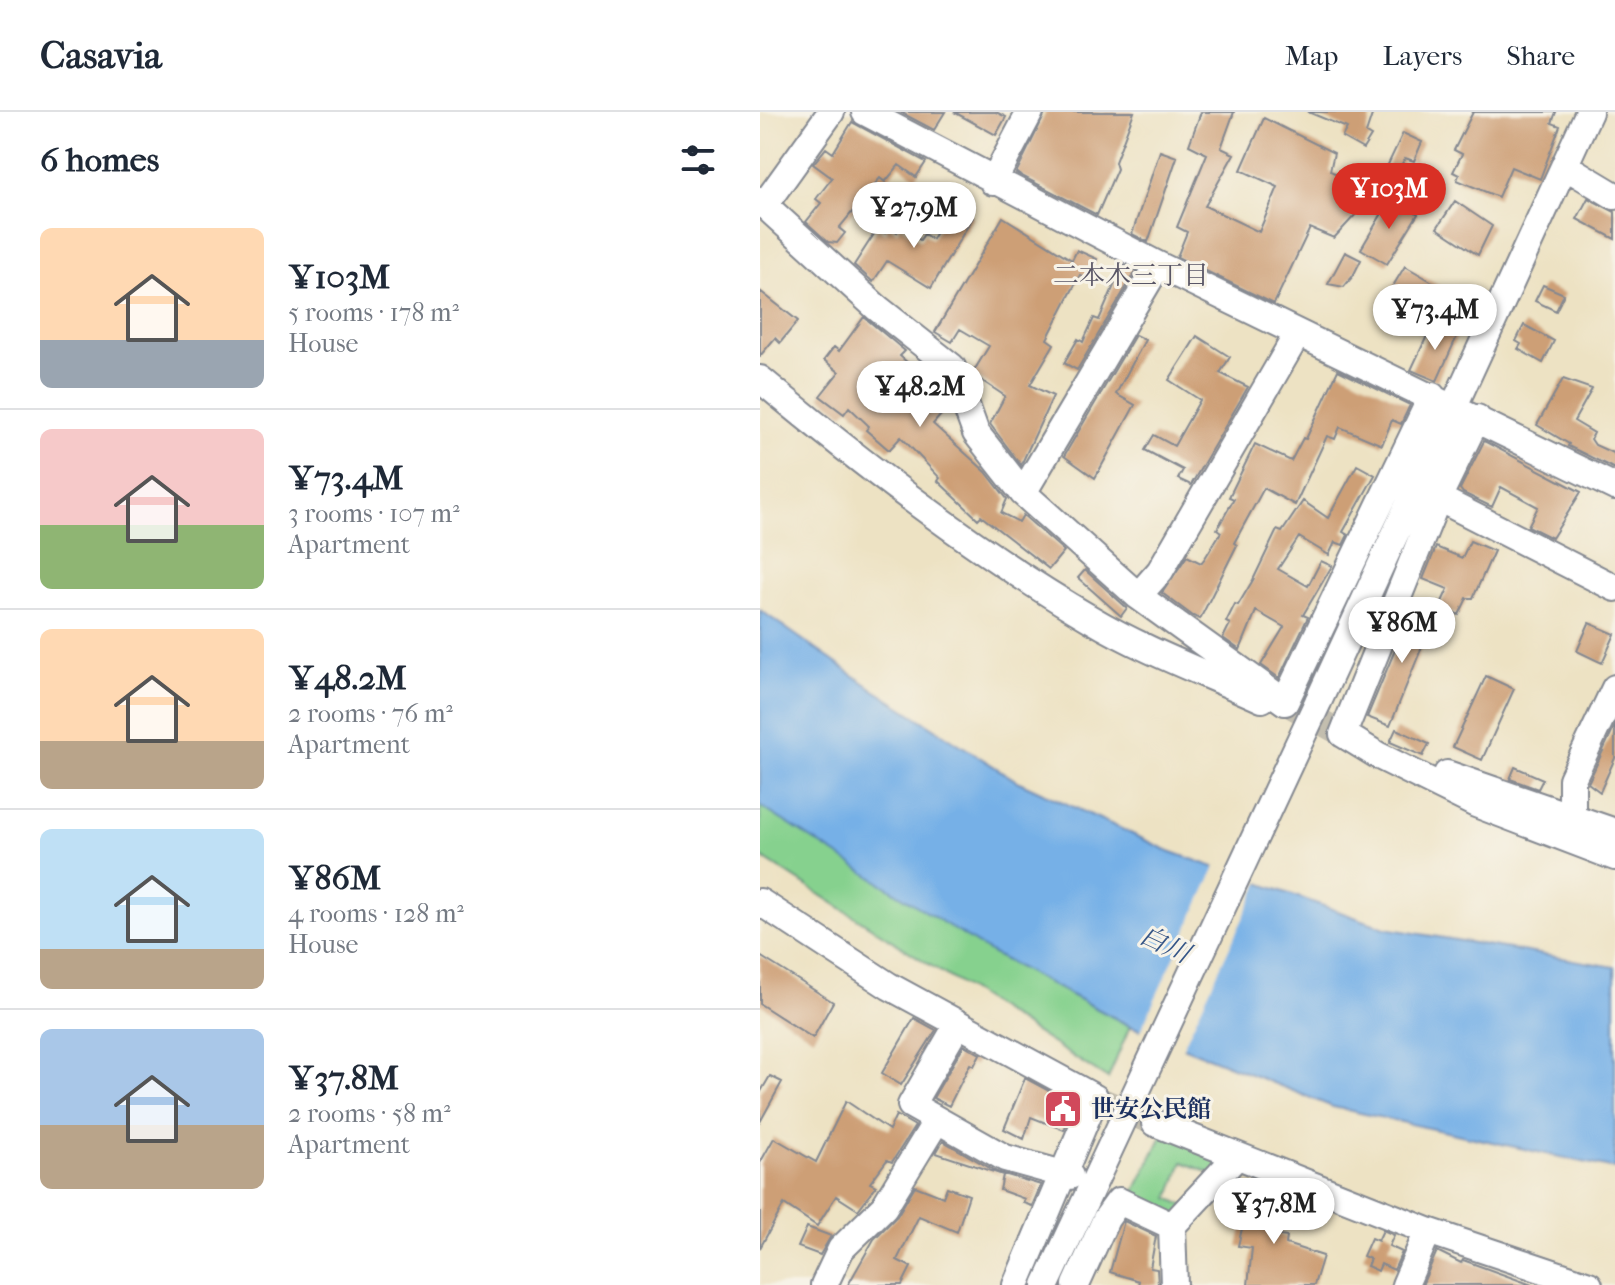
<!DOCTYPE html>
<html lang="en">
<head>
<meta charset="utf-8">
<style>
  :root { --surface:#fff; --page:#f2f2f3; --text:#1f2937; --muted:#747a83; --line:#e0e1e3; --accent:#d93025 }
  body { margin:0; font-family:"IM FELL French Canon","Noto Serif JP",serif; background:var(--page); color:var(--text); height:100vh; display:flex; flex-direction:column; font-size:30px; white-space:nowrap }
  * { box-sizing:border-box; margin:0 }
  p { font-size:26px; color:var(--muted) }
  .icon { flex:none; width:44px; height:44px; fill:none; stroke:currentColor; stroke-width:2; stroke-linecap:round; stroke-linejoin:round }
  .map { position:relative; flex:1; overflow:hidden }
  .drawer { display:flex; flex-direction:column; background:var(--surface); width:760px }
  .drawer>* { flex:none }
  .price { position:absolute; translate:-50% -68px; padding:0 18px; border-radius:28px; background:#fff; color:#222; font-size:26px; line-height:52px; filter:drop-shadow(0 2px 4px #0008) }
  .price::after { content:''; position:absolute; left:50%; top:48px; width:24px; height:18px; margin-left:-12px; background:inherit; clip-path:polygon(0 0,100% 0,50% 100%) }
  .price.on { background:var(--accent); color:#fff }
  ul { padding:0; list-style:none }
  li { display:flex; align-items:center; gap:24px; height:200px; padding:0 40px }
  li+li { border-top:2px solid var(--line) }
  li span { display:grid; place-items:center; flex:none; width:224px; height:160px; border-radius:12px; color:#555 }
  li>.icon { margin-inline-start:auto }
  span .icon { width:96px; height:96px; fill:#fffc; stroke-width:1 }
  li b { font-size:34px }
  h2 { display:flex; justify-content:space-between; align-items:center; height:96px; padding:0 40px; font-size:34px }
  header { display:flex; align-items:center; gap:48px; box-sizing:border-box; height:112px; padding:0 40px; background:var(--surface); border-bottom:2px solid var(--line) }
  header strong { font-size:38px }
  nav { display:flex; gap:44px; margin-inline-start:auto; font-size:28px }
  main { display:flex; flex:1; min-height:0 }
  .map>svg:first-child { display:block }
  .green { fill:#86d18e; stroke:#508076; stroke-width:2 }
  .water { fill:#76b0e7; stroke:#4870a2; stroke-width:2 }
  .pier { fill:#ede2c3 }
  .building { fill:#cd9f76 }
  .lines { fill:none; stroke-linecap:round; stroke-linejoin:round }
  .minor-tunnel { stroke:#c3beaf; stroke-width:26; stroke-dasharray:26 13; stroke-linecap:butt }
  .minor-casing { stroke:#848890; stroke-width:30 }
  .minor { stroke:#fff; stroke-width:26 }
  .minor-bridge-casing { stroke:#848890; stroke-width:30; stroke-linecap:butt }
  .minor-bridge { stroke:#fff; stroke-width:26 }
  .labels { text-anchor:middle; stroke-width:6; stroke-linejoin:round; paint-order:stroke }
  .poi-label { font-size:24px; font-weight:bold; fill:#1b2f5e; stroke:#f7f3e8; text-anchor:start }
  .neighbourhood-label { font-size:26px; fill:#595666; stroke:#f7f3e8 }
  .water-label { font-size:26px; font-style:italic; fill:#365687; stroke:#f7f3e8 }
</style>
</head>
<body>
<header>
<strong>Casavia</strong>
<nav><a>Map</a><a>Layers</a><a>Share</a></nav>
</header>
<main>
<section class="drawer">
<h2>6 homes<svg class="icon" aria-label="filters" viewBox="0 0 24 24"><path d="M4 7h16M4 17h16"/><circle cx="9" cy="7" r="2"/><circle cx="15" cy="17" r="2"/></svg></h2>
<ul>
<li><span style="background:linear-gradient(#ffd9b3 70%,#9aa5b1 0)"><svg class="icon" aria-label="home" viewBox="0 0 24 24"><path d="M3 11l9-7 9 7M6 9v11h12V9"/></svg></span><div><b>¥103M</b><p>5 rooms · 178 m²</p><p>House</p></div></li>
<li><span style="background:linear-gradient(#f6c9c9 60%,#8fb573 0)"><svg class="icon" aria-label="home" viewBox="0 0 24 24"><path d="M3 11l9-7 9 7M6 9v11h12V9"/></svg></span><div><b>¥73.4M</b><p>3 rooms · 107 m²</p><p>Apartment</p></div></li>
<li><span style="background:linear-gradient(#ffd9b3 70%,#b9a48a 0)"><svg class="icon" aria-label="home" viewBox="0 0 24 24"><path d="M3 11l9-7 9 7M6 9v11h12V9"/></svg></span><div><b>¥48.2M</b><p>2 rooms · 76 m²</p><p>Apartment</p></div></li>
<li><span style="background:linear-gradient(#bfe0f5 75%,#b9a48a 0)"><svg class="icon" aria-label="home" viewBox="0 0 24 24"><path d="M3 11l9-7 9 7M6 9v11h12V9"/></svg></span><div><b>¥86M</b><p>4 rooms · 128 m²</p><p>House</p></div></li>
<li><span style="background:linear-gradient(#a9c7e8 60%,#b9a48a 0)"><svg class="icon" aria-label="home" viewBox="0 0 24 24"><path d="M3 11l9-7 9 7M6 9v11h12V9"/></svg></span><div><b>¥37.8M</b><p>2 rooms · 58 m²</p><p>Apartment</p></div></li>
</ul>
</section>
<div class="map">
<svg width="855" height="1173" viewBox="0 0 855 1173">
  <rect width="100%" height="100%" fill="#f7f3e8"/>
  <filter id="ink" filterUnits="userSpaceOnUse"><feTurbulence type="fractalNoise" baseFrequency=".0125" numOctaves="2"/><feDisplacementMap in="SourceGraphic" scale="16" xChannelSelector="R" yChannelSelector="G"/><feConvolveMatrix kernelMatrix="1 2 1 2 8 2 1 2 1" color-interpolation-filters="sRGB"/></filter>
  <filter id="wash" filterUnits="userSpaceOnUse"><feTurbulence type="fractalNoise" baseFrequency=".006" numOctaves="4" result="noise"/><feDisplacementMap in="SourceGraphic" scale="32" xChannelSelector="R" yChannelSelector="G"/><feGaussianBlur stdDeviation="1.8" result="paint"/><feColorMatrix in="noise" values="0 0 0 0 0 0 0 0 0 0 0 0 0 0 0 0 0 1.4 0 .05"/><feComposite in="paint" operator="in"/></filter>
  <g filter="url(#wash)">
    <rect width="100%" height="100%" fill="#ede2c3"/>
    <path class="green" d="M0 689 231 841 370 914 348 967 0 744Z
      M406 1016 477 1044 458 1064 423 1050 409 1086 429 1096 412 1114 368 1093Z"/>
    <path class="water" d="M0 498 113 577 257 669 409 739 625 816 855 855V1057L573 995 370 914 231 841 0 694Z"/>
    <path class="pier" d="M457 752 501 768 421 939 379 922Z"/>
    <g id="blocks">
      <path class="building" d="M140 0H185L174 18Z
        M194 0H236L246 5 236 23Z
        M286 0H374L355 50 357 57 337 103 256 61Z
        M441 0H474L461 36 474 42 445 94 499 120 518 75 481 58 504 6 574 41 570 59 607 75 616 55 625 59 643 21 662 30 654 49 645 46 628 79 621 75 574 126 550 116 514 192 417 145 427 120 417 115 447 42 429 33Z
        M548 0H613L606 21 611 24 603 37 582 25 587 16Z
        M713 0H796L792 11 800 14 780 67 751 55 738 85 697 68 699 63 693 60 702 42 694 38Z
        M92 10 166 50 156 65 139 53 125 70 120 66 79 116 85 121 77 131 68 130 46 110 61 91 56 87 72 66 53 52 66 36 73 41Z
        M400 39 417 45 388 130 372 122Z
        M631 86 658 102 627 152 601 137Z
        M828 86 855 100V127L817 107Z
        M695 89 732 114 718 143 677 116Z
        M197 96 213 105 171 176 127 149 113 170 94 153 118 116 125 121 129 114 137 120 140 114 160 128 164 122 172 127 185 104 191 107Z
        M243 105 312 148 317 138 337 147 327 167 320 163 287 227 294 232 270 273 293 284 261 353 230 312 245 284 212 262 229 234 200 217 192 230 175 220Z
        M585 140 601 148 593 164 584 175 568 172Z
        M363 153 376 159 317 258 304 251 318 227 323 230 334 206 339 208Z
        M645 154 695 183 680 208 630 179Z
        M783 173 804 182 796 199 775 189Z
        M0 179 38 209 20 231 15 226 0 244Z
        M104 205 145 239 140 244 185 284 167 294 181 303 173 312 226 360 247 387 241 401 259 410 263 403 304 439 289 457 221 404 218 407 178 369 180 366 141 325 129 338 106 318 109 314 89 295 84 302 60 284 79 260 64 248 74 235 79 239Z
        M673 211 698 222 677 269 651 258Z
        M764 213 794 229 783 251 758 237 761 232 756 229Z
        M375 223 385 228 356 282 375 293 335 366 304 344Z
        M437 224 470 245 460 261 488 275 431 373 418 367 423 358 385 338 394 323 414 334 440 288 409 268Z
        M578 258 650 293 641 312 632 308 622 333 580 315 575 327 567 324 535 393 504 376 474 431 477 433 440 507 433 504 402 481 427 444 441 451 445 446 461 420 457 417 474 387 469 385 495 332 531 349 543 326 546 327Z
        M803 267 832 277 814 309 834 321 831 327 835 333 855 342V357L808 334 809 332 777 313Z
        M724 329 821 380 792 426 768 414 778 395 741 375 732 395 703 381 700 377Z
        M597 353 615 363 583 420 588 423 583 433 575 430 569 443 539 425 518 457 548 474 561 449 572 454 543 503 548 505 519 566 501 553 524 515 496 499 480 538 463 526 470 512 466 510 475 492 478 493 493 468 517 418 522 420 543 389 568 406Z
        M710 429 734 439 713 486H707L699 503 680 494 688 477 663 467 676 435 702 446Z
        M325 458 367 496 361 504 318 466Z
        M655 490 676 500 630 614 607 605Z
        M829 511 855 522 842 551 817 539Z
        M726 564 754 577 722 648 693 635Z
        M855 613V646L840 680 828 671Z
        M636 617 669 632 663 644 630 630Z
        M755 655 783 667 778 677 750 667Z
        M0 844 73 890 53 926 0 892Z
        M154 906 176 918 141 973 122 961Z
        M204 933 220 942 214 954 210 952 189 994 173 986Z
        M10 964 22 970 0 1010V981Z
        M265 966 315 993 304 1018 271 1005 264 1027 244 1017Z
        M86 989 129 1018 136 1003 155 1014 132 1050 127 1048 110 1071 116 1074 98 1098 76 1084 57 1114 24 1092 0 1136V1051L14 1026 56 1050Z
        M183 1029 237 1060 281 1073 272 1094 263 1091 265 1087 240 1078 243 1063 176 1041Z
        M155 1074 183 1085 187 1075 209 1083 197 1120 159 1104 137 1148 151 1155 142 1173H88L114 1127 137 1104Z
        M491 1077 522 1083 517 1108 523 1110 520 1124 527 1125 526 1132 563 1144 554 1173H488L492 1136 478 1134Z
        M364 1109 396 1124 390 1156 397 1157 398 1173H378L379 1169 350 1160Z
        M47 1115 71 1124 60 1143 38 1135Z
        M623 1118 634 1123 629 1134 642 1140 634 1158 621 1152 618 1159 607 1154 610 1147 603 1144 611 1126 618 1129Z
        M677 1139 701 1151 703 1148 772 1173H662Z"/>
    </g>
  </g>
  <g filter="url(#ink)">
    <use href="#blocks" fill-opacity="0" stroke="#848890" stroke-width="2"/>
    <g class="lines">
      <path class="minor-tunnel" d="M525 590 583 622
        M335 986 395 1011"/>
      <g class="minor-casing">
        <path id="minor" d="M105 0 398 153 855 375
          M805 54 855 84
          M233 70 270 0
          M0 89 116 195 192 255 216 321 263 381 378 484 525 590
          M5 92 71 0
          M0 267C102 352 216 440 331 507 385 539 445 561 502 587
          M263 381 398 153
          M678 386 855 476
          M378 484 400 459 538 221
          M525 590 672 284
          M558 590 829 0
          M583 622 678 386 717 306
          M583 622 619 644 716 692 855 745
          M687 662 855 720
          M812 705V667L855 576
          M0 790 129 874 335 986 256 1173
          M198 912 151 993 245 1046 310 1064
          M395 1011 668 1119 829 1173
          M412 1114 477 1044
          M64 1173 81 1137 124 1095 177 1008
          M286 1173 365 1004
          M316 1173 346 1107 359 1089 412 1114 414 1173
          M645 1173 668 1119"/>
      </g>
      <use href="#minor" class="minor"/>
      <g class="minor-bridge-casing">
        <path id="minor-bridge" d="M365 1004 558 590"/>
      </g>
      <use href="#minor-bridge" class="minor-bridge"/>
    </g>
  </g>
  <defs>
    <g id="civic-square" transform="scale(2)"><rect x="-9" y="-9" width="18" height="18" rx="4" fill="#d1495b" stroke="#f7f3e8"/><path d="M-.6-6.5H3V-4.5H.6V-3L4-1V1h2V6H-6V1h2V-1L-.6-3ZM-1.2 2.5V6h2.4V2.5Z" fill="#fff"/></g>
  </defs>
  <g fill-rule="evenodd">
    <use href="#civic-square" x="303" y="997"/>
  </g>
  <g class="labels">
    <g class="poi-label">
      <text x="331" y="1005">世安公民館</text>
    </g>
    <g class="neighbourhood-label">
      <text x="371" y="172">二本木三丁目</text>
    </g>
    <g class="water-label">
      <text transform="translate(405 832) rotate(25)" y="9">白川</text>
    </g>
  </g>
</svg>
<b class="price on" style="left:629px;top:119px">¥103M</b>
<b class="price" style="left:154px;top:138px">¥27.9M</b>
<b class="price" style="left:675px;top:240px">¥73.4M</b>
<b class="price" style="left:160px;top:317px">¥48.2M</b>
<b class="price" style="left:642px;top:553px">¥86M</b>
<b class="price" style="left:514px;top:1134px">¥37.8M</b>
</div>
</main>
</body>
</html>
